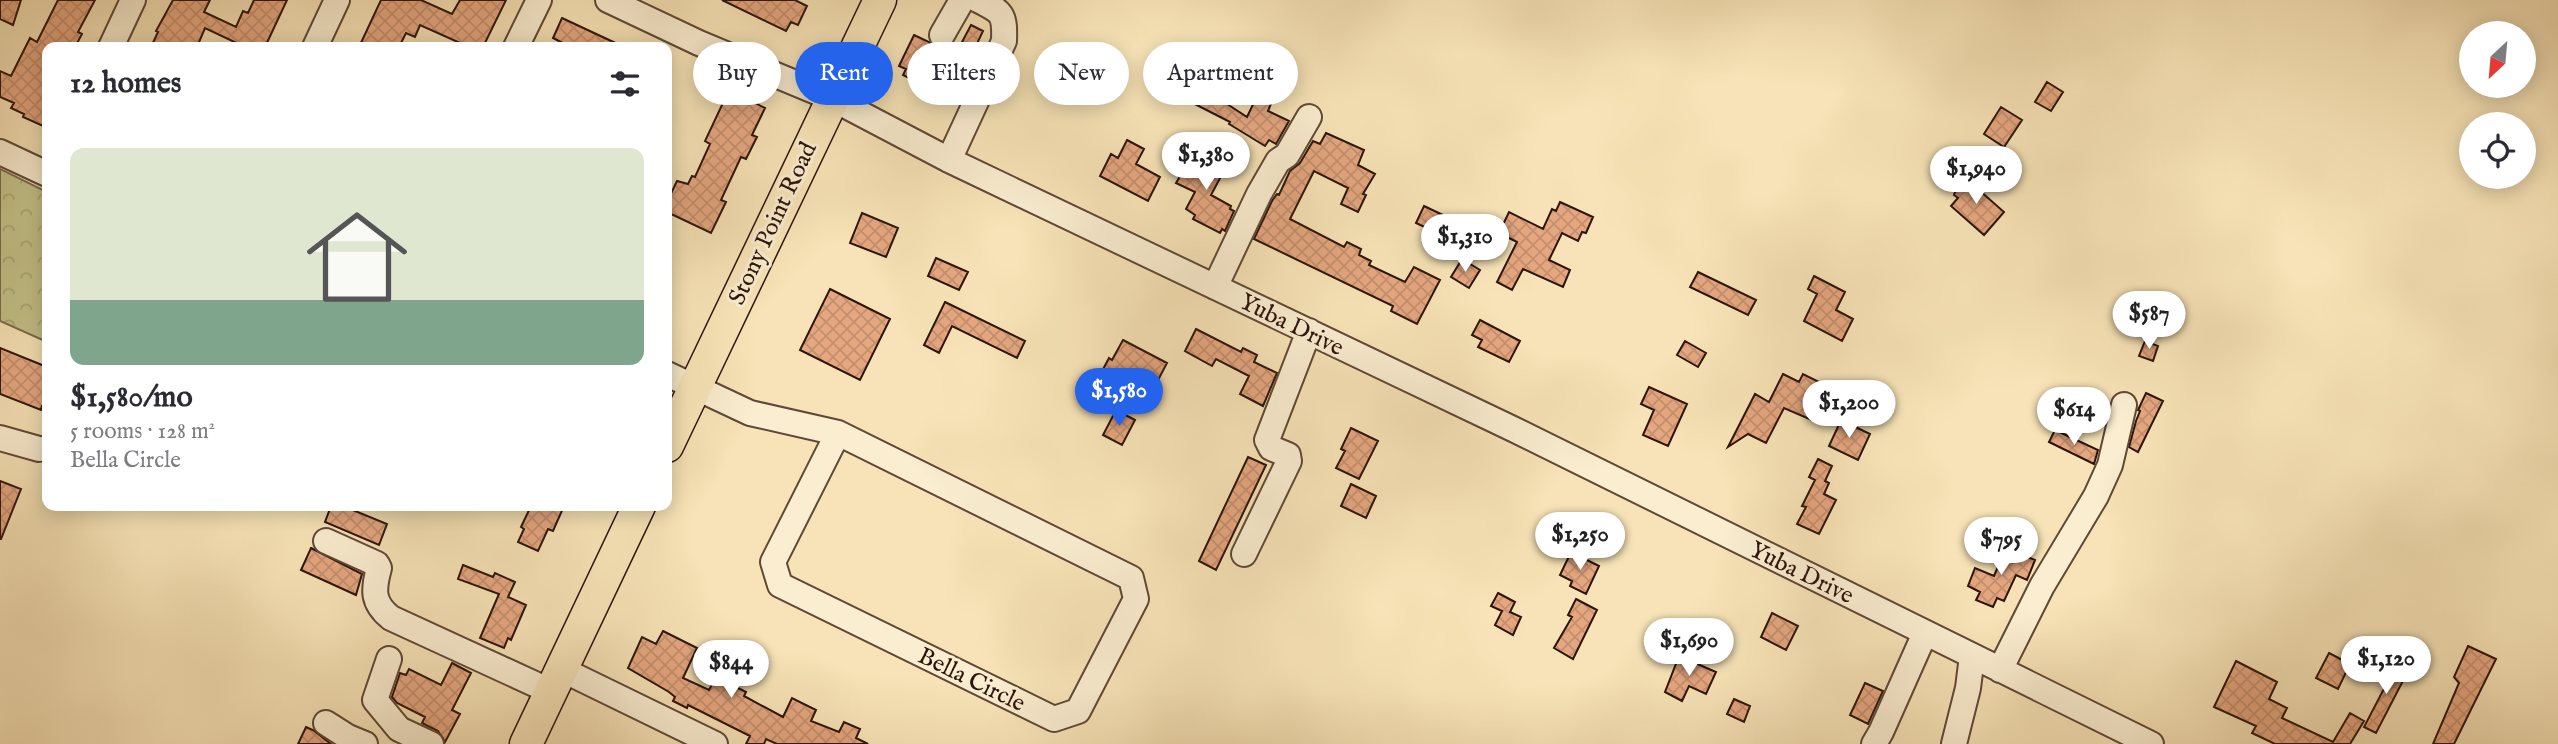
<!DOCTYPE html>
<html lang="en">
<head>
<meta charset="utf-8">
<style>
  :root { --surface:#fff; --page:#f7f7f7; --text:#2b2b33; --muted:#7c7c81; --line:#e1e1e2; --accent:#2563eb }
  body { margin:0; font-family:"IM FELL English",serif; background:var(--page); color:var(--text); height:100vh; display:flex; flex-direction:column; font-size:26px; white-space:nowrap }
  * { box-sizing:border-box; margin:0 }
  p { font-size:23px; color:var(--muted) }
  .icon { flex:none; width:38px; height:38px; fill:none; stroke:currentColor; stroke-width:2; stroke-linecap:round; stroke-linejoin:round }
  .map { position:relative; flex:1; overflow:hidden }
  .panel { position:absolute; left:42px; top:42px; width:630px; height:469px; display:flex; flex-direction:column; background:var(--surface); border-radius:14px; box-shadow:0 4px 18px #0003 }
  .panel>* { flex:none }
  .hud { position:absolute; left:693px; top:42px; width:665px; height:63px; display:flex; gap:14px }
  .needle { width:46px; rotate:206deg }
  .tools { position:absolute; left:2459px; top:21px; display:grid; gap:14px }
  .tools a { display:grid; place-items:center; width:77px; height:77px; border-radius:50%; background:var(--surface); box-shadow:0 4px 18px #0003; font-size:35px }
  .price { position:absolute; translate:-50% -60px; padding:0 16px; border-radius:24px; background:#fff; color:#222; font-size:23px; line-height:46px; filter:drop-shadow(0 2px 4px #0008) }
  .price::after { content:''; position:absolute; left:50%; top:42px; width:21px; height:16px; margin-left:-10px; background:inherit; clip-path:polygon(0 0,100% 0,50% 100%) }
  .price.current { background:var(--accent); color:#fff }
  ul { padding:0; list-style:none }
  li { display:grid; align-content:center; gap:14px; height:371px; padding:0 28px }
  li+li { border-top:2px solid var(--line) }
  li span { display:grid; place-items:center; height:217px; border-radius:14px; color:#555 }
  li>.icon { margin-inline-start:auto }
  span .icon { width:126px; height:126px; fill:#fffc; stroke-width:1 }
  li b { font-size:30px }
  h2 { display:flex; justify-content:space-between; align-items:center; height:84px; padding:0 28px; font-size:30px }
  .tag { padding:0 24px; border-radius:32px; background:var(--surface); box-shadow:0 4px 18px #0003; font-size:24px; line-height:63px }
  .tag.current { background:var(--accent); color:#fff }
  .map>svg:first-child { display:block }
  .forest { fill:url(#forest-crowns); stroke:#786a4a; stroke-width:2 }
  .building { fill:url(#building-cross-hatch); stroke:#2c140b; stroke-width:2 }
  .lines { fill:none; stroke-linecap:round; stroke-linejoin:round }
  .minor-casing { stroke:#5f4836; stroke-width:28 }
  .major-casing { stroke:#2c140b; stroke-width:35 }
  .minor { stroke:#faedd0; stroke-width:24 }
  .major { stroke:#f7e3b7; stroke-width:32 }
  .labels { text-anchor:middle; stroke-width:6; stroke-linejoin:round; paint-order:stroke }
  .street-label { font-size:24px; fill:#2c140b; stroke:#faedd0 }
</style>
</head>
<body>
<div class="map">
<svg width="2558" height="744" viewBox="0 0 2558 744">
  <defs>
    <pattern id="forest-crowns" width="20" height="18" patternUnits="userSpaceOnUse" patternTransform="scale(1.75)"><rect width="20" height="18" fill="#c4c189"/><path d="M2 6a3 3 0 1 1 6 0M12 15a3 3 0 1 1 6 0" fill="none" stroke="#a9a575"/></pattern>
    <pattern id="building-cross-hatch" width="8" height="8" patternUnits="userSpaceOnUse" patternTransform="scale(1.75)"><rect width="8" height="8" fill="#e5a780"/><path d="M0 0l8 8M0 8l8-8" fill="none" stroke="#c58f6d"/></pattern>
  </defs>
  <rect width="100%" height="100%" fill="#f7e3b7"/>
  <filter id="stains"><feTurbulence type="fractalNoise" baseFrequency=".00286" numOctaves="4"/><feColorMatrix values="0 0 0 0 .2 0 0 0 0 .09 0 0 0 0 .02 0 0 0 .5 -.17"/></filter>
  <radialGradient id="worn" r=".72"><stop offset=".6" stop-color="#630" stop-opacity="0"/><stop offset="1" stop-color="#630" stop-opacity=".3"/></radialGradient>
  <path class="forest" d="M0 169 47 192V342L0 321Z"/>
  <path class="building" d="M0 0H21L13 25 0 19Z
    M58 0H95L78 32 82 34 75 47H47V117L43 126 23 117 24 114 11 108 14 103 0 97V71L11 76 30 38 37 42Z
    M173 0H210L204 12 236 27 243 11 248 13 254 0H287L265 47H245L205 28 197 47H151L158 32 156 31Z
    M381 0H421L452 14 460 0H506L483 47H469L420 25 415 37 406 33 399 47H359Z
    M722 0H795L807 6 798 25 791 22 786 31Z
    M562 18 624 47H570L553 38Z
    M971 25 983 31 975 48 962 42Z
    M914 35 929 42 935 48 943 50 954 44 959 47 942 81 934 77 929 88 903 75 906 69 899 66Z
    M1207 53 1238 68 1221 100 1247 117 1259 92 1273 99 1268 111 1289 121 1276 144 1269 140 1265 146 1229 124 1230 122 1183 98Z
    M2047 82 2063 92 2051 111 2035 102Z
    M729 90 765 108 752 135 757 137 746 159 741 157 721 200 726 202 711 233 667 212V202L677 181 688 184 692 176 695 177 710 144 705 141Z
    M2001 107 2022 120 2004 147 1984 134Z
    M1326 133 1364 150 1358 165 1375 174 1363 194 1366 195 1358 212 1341 204 1348 188 1314 171 1290 219 1344 247 1347 242 1361 249 1359 255 1371 261 1369 265 1405 282 1414 267 1440 280 1417 324 1391 311 1393 306 1254 239 1272 201 1277 194 1279 195 1290 171 1300 163 1313 141 1320 144Z
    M1127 140 1144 149 1136 164 1160 177 1148 201 1100 176 1111 154 1118 158Z
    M1194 152 1226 167 1211 195 1231 206 1230 209 1234 211 1225 231 1222 229 1220 233 1193 219 1195 215 1186 209 1195 192 1176 183Z
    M1962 175 2004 212 1984 235 1951 206 1958 198 1954 195Z
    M1560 202 1593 217 1586 233 1582 232 1578 241 1562 233 1549 260 1570 270 1563 287 1523 269 1512 290 1497 282 1517 242 1499 233 1509 212 1543 229 1552 209 1556 211Z
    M1424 206 1443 215 1435 232 1416 223Z
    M862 213 898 228 886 257 850 243Z
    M936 258 968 272 959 290 928 276Z
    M1462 259 1480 270 1469 288 1451 277Z
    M1698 272 1756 300 1748 315 1690 287Z
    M1814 276 1845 292 1836 310 1853 319 1842 341 1804 321 1817 294 1808 289Z
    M830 289 890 319 860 380 800 350Z
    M945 302 1025 341 1017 358 952 326 939 353 924 345Z
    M1480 320 1520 341 1509 362 1478 347 1482 340 1472 335Z
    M1196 329 1241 352 1243 348 1257 355 1254 362 1277 373 1263 406 1240 394 1249 376 1216 359 1212 366 1185 351Z
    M1123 340 1167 363 1156 384 1140 376 1124 406 1092 390 1109 358 1112 360Z
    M1685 341 1706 353 1698 367 1677 355Z
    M2145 341 2158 346 2153 361 2139 356Z
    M0 348 47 367V408L42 406 41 410 0 394Z
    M1783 374 1799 382 1803 374 1831 388 1814 421 1784 408 1766 443 1748 434 1728 447 1755 394 1769 402Z
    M1649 387 1687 404 1668 446 1643 435 1654 410 1641 404Z
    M2146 393 2163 401 2138 452 2129 447 2136 421 2140 411 2138 410Z
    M1116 410 1135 420 1122 445 1103 435Z
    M1841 420 1870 434 1858 460 1829 446Z
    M1351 428 1378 441 1359 479 1336 468 1345 451 1341 449Z
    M2055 430 2098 450 2094 464 2049 442Z
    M1248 457 1266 465 1216 570 1199 561Z
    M1818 459 1832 466 1825 481 1829 483 1824 494 1836 500 1819 534 1797 524 1806 507 1802 506 1815 480 1809 477Z
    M0 481 21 489 1 539H0Z
    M1351 484 1376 496 1366 518 1341 506Z
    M331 506H343L387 524 379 545 325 522Z
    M531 506H564L553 531 548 529 538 551 518 542 524 529 521 527Z
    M311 548 362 574 356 595 301 570Z
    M2006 548 2035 560 2027 580 2016 575 2004 601 1997 598 1993 607 1976 600 1980 592 1968 586 1975 568 1994 576Z
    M1571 552 1599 566 1586 594 1570 586 1572 581 1560 575Z
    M463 565 493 577 495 573 515 582 508 597 526 605 511 640 508 638 504 648 480 638 499 594 458 579Z
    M1498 593 1515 602 1510 612 1521 617 1513 635 1495 625 1502 611 1491 606Z
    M1576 599 1597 610 1573 659 1554 648 1572 617 1568 615Z
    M1772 613 1798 626 1786 650 1761 637Z
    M663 631 697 648 683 678 709 690 716 677 746 692 744 696 783 717 792 698 816 710 811 721 839 732 844 722 860 729 856 738 868 744H777L766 739 764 744H746L750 736 688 705 687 708 673 701 675 697 669 692 628 668 642 637 656 644Z
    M2468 646 2496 659 2454 744H2433L2459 683 2454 677Z
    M2329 653 2350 664 2338 689 2316 678Z
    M1679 656 1716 672 1706 694 1689 686 1682 701 1665 692Z
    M2236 661 2277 682 2269 699 2287 708 2282 718 2333 742 2350 713 2364 721 2350 744H2275L2252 733 2256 726 2214 707Z
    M452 663 471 673 452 710 460 714 445 742 438 731 422 723 425 717 397 703 392 697 400 673 406 675 409 669 441 685Z
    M2386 663 2407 673 2376 733 2364 727 2387 683 2379 679Z
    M1865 683 1883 691 1868 724 1850 715Z
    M1734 699 1750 706 1744 722 1727 714Z
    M306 727 313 730 331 744H298Z"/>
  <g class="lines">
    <g class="minor-casing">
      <path id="minor" d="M608 0 699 43 831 98 949 160 1513 429 2151 744
        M942 35 962 0
        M111 47 133 0
        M315 47 337 0
        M516 47 539 0
        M0 152 47 174
        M949 160 1004 41C1005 13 1002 12 978 0
        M1215 287 1259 194 1278 161 1287 155 1309 117
        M667 374 750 413 838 433 1131 578 1136 599 1078 711 1054 719 780 585 773 562 838 433
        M0 438 39 449
        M326 541 377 564 379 568C373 590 372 603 391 618L552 692
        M1244 554 1289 461 1288 455 1271 448 1267 440 1309 331
        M389 659 375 700 399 729 431 744
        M563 670 715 744
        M2000 670 2042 586 2096 496 2110 465 2124 405
        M326 723 348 737 365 744
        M1874 744 1881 732 1925 633
        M1954 744 1968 688 1972 656"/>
    </g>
    <g class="major-casing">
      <path id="major" d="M667 446 880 0
        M526 744 639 506"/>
    </g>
    <use href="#minor" class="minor"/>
    <use href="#major" class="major"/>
  </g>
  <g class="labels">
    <g class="street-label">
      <text transform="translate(772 223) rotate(-65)" y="8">Stony Point Road</text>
      <text transform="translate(1292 324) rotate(26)" y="8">Yuba Drive</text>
      <text transform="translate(1802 572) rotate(26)" y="8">Yuba Drive</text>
      <text transform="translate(972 679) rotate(26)" y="8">Bella Circle</text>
    </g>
  </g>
  <rect width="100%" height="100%" filter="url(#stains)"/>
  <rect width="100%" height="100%" fill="url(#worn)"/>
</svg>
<div class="tools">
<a><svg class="needle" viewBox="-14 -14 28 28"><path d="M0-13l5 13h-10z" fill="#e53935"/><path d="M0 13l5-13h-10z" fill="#7c7c81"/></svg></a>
<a><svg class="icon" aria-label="locate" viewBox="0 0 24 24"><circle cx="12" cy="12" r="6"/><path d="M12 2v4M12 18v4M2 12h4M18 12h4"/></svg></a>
</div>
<b class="price" style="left:1206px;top:192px">$1,380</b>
<b class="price" style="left:1976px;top:206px">$1,940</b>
<b class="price" style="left:1465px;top:274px">$1,310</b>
<b class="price" style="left:2149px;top:351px">$587</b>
<b class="price current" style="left:1119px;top:428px">$1,580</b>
<b class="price" style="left:1849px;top:440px">$1,200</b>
<b class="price" style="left:2074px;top:447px">$614</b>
<b class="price" style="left:1580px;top:572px">$1,250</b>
<b class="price" style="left:2001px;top:577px">$795</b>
<b class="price" style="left:1689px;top:678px">$1,690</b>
<b class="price" style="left:2386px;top:696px">$1,120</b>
<b class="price" style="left:731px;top:700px">$844</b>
<div class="hud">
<a class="tag">Buy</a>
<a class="tag current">Rent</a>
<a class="tag">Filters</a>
<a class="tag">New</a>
<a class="tag">Apartment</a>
</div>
<section class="panel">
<h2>12 homes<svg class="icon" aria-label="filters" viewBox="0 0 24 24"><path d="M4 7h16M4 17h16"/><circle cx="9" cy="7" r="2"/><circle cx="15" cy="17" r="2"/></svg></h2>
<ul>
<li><span style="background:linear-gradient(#dfe7d0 70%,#7fa58c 0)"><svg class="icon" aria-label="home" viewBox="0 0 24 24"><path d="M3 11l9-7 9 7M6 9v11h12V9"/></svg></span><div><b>$1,580/mo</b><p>5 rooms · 128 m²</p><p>Bella Circle</p></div></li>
</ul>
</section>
</div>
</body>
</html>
